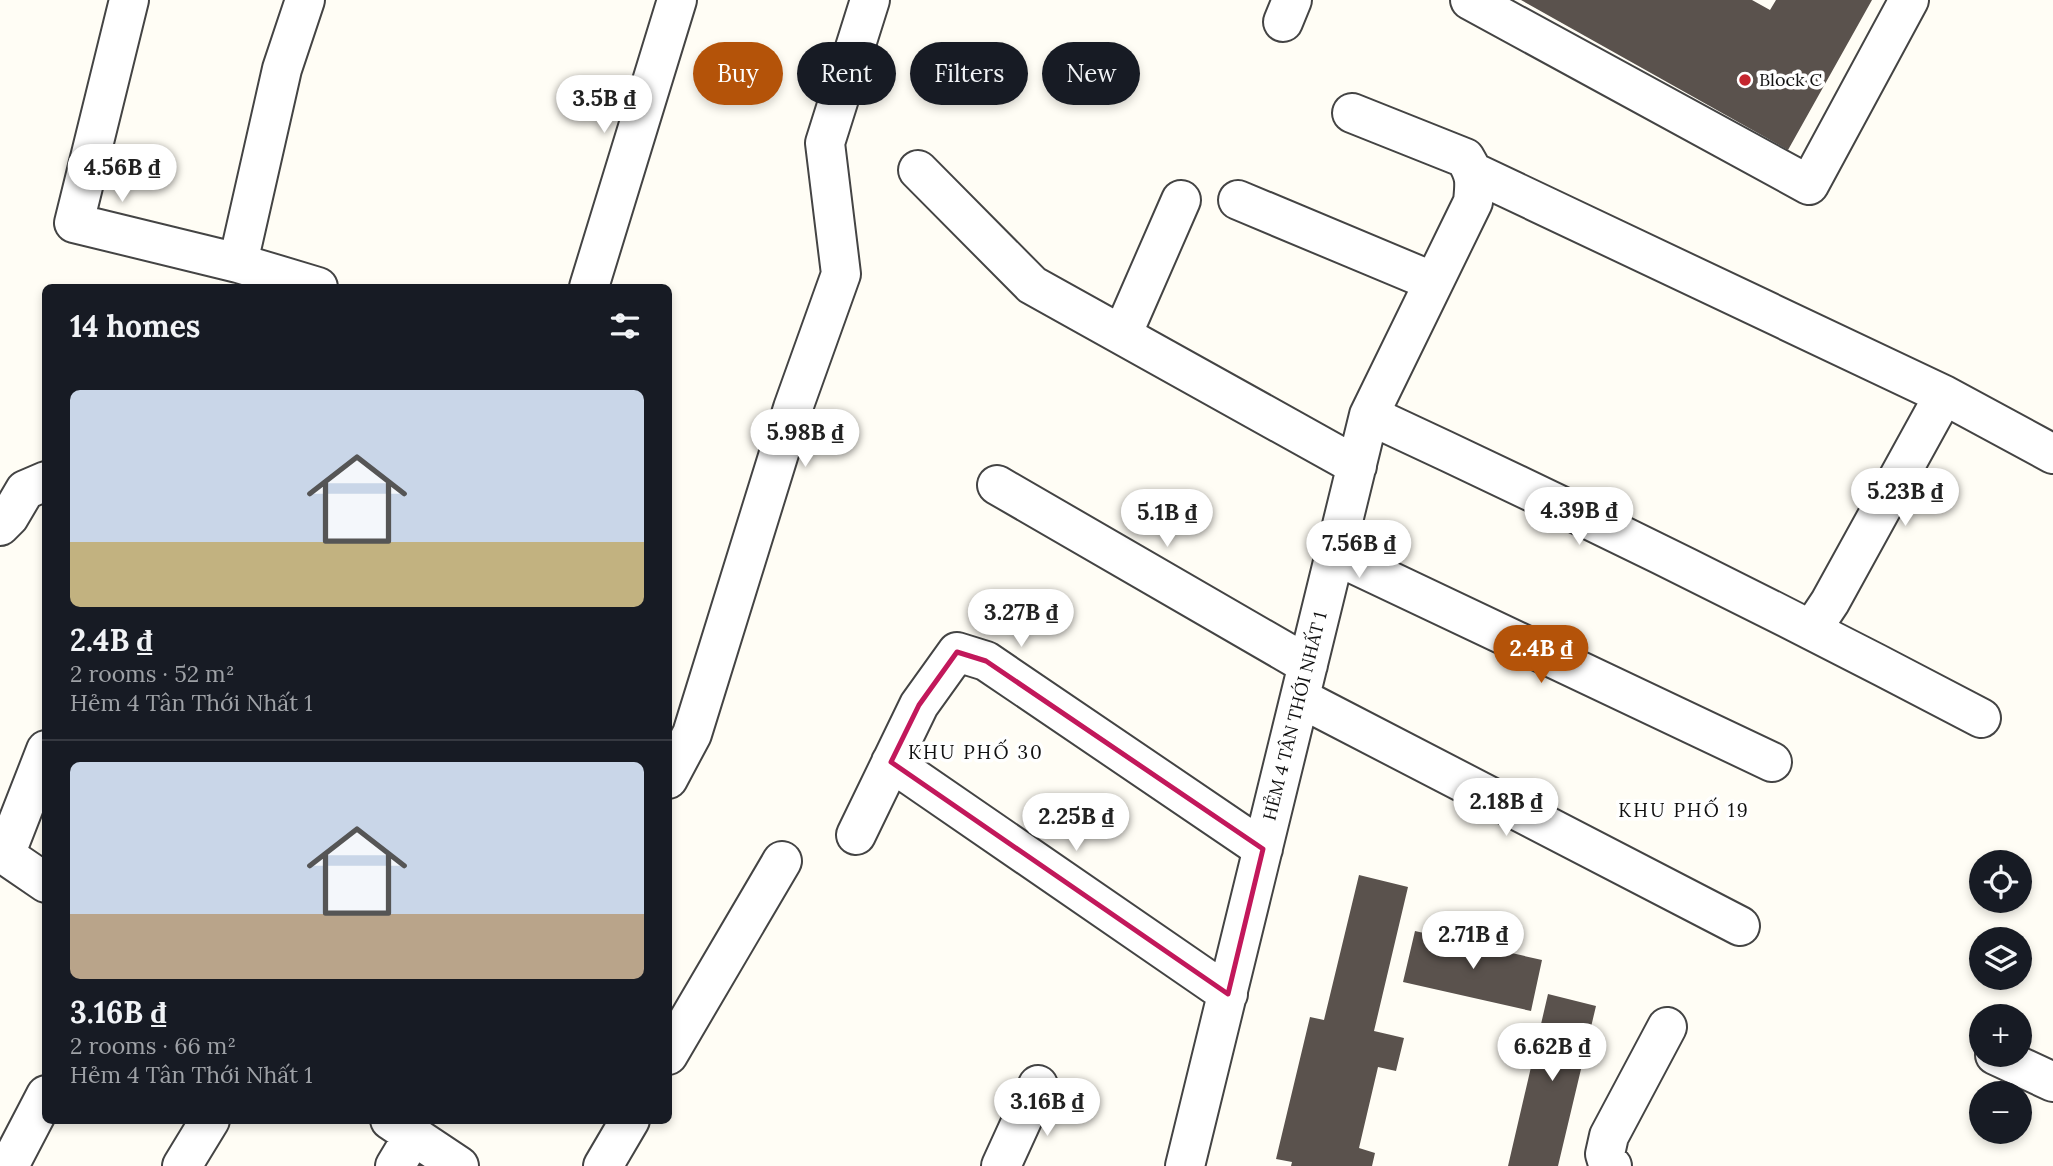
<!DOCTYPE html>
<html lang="en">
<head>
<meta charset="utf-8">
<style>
  :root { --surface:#171b24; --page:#20242c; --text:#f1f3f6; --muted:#9ea1a6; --line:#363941; --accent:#b45309 }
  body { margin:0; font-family:Lora,serif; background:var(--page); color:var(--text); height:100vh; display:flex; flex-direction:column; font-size:26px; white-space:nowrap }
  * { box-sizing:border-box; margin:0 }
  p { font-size:23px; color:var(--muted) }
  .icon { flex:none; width:38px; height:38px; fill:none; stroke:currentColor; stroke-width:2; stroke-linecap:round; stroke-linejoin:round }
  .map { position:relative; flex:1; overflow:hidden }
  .drawer { position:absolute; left:42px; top:284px; width:630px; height:840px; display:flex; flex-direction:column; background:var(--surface); border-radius:10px; box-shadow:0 4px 10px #0003 }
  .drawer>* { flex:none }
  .banner { position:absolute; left:693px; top:42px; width:665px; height:63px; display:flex; gap:14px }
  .tools { position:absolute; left:1969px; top:850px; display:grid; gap:14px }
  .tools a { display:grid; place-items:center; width:63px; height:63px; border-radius:50%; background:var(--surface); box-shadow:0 4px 10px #0003; font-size:35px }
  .price { position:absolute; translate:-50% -60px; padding:0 16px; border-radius:24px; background:#fff; color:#222; font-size:23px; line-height:46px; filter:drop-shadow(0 2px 4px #0008) }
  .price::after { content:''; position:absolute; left:50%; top:42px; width:21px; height:16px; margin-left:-10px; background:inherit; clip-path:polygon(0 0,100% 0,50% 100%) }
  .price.on { background:var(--accent); color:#fff }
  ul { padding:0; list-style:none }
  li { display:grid; align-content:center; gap:14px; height:371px; padding:0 28px }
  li+li { border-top:2px solid var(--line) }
  li span { display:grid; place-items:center; height:217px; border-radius:10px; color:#555 }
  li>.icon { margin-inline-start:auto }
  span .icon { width:126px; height:126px; fill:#fffc; stroke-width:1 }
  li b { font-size:30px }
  h2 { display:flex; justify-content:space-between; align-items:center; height:84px; padding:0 28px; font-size:30px }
  .chip { padding:0 24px; border-radius:32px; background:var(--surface); box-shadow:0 4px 10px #0003; font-size:24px; line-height:63px }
  .chip.on { background:var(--accent); color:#fff }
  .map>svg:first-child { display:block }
  .building { fill:#5a524d }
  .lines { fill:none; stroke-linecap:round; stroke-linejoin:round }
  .minor-casing { stroke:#444; stroke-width:42 }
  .minor { stroke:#fff; stroke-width:38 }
  .marked { fill:none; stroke:#c2185b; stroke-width:5; stroke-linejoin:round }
  .poi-dot { fill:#c4262e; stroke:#fff; stroke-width:2.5 }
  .labels { text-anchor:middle; stroke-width:7; stroke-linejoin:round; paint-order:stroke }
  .poi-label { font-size:18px; fill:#111; stroke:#fff; text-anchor:start }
  .street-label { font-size:18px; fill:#111; stroke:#fff }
  .neighbourhood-label { font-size:19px; letter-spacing:2px; fill:#111; stroke:#fff }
</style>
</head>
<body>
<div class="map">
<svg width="2053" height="1166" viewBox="0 0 2053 1166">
  <rect width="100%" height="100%" fill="#fffdf5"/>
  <path class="building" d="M1521 0H1752L1770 10 1776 0H1872L1788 150Z
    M1359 875 1408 887 1374 1031 1404 1038 1396 1071 1378 1067 1359 1148 1375 1153 1372 1166H1291L1292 1162 1276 1159 1310 1017 1324 1020Z
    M1415 931 1542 960 1531 1011 1403 982Z
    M1548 994 1596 1006 1558 1166H1508Z"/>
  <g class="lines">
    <g class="minor-casing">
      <path id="minor" d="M129 0 74 223 238 263 318 287
        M1470 0 1809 185 1909 0
        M1283 22 1292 0
        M918 170 1032 285 1357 466
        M1473 172 1944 395 2053 454
        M1238 200 1434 282
        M238 263 282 69 305 0
        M589 287 677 0
        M1122 335 1181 200
        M1369 415C1576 511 1780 612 1981 718
        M997 485 1308 665
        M0 526 9 517 25 490 46 481
        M1335 555 1772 762
        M1812 629 1830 602 1944 395
        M1300 698 1740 926
        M891 762 1228 994
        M668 779 692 734 793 408 841 274 825 143 870 0
        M856 835 919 705 957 652 986 661 1263 849
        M0 854 5 855 46 883
        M5 855 46 750
        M668 1055 782 861
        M1995 1055 2053 1082
        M390 1120 459 1166
        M9 1166 46 1095
        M182 1166 210 1120
        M395 1166 413 1136
        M603 1166 630 1120
        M1001 1166 1038 1085
        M1185 1166 1369 415 1473 202C1475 182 1476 176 1465 158L1352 113
        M1612 1166 1608 1164 1605 1154 1609 1136 1667 1027"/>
    </g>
    <use href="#minor" class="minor"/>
  </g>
  <path class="marked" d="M957 652 986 661 1263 849 1228 994 891 762 919 705Z"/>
  <circle class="poi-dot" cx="1745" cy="80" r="7"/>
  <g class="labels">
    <g class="poi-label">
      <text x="1759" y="86">Block C</text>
    </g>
    <g class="street-label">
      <text transform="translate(1295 716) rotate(-76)" y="6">HẺM 4 TÂN THỚI NHẤT 1</text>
    </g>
    <g class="neighbourhood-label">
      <text x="976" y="759">KHU PHỐ 30</text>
      <text x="1684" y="817">KHU PHỐ 19</text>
    </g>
  </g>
</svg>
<div class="tools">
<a><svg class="icon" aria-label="locate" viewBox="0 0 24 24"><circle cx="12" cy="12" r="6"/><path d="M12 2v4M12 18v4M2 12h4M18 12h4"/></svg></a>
<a><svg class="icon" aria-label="layers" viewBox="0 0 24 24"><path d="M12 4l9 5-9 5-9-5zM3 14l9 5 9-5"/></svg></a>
<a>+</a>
<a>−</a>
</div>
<b class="price" style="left:604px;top:135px">3.5B ₫</b>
<b class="price" style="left:122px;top:204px">4.56B ₫</b>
<b class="price" style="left:805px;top:469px">5.98B ₫</b>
<b class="price" style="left:1905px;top:528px">5.23B ₫</b>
<b class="price" style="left:1579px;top:547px">4.39B ₫</b>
<b class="price" style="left:1167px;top:549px">5.1B ₫</b>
<b class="price" style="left:1359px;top:580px">7.56B ₫</b>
<b class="price" style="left:1021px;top:649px">3.27B ₫</b>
<b class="price on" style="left:1541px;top:685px">2.4B ₫</b>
<b class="price" style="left:1506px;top:838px">2.18B ₫</b>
<b class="price" style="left:1076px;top:853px">2.25B ₫</b>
<b class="price" style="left:1473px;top:971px">2.71B ₫</b>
<b class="price" style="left:1552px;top:1083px">6.62B ₫</b>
<b class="price" style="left:1047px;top:1138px">3.16B ₫</b>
<div class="banner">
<a class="chip on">Buy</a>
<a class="chip">Rent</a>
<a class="chip">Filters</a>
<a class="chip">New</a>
</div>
<section class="drawer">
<h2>14 homes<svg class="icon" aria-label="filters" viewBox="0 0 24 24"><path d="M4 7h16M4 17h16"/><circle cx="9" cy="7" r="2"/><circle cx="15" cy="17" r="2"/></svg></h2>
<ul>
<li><span style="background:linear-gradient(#c9d6e8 70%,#c2b280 0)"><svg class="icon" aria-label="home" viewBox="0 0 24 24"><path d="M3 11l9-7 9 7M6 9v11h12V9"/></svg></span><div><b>2.4B ₫</b><p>2 rooms · 52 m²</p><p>Hẻm 4 Tân Thới Nhất 1</p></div></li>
<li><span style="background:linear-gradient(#c9d6e8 70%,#b9a48a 0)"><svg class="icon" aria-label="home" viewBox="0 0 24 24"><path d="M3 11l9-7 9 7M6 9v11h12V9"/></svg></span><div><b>3.16B ₫</b><p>2 rooms · 66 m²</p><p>Hẻm 4 Tân Thới Nhất 1</p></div></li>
</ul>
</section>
</div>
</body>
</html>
